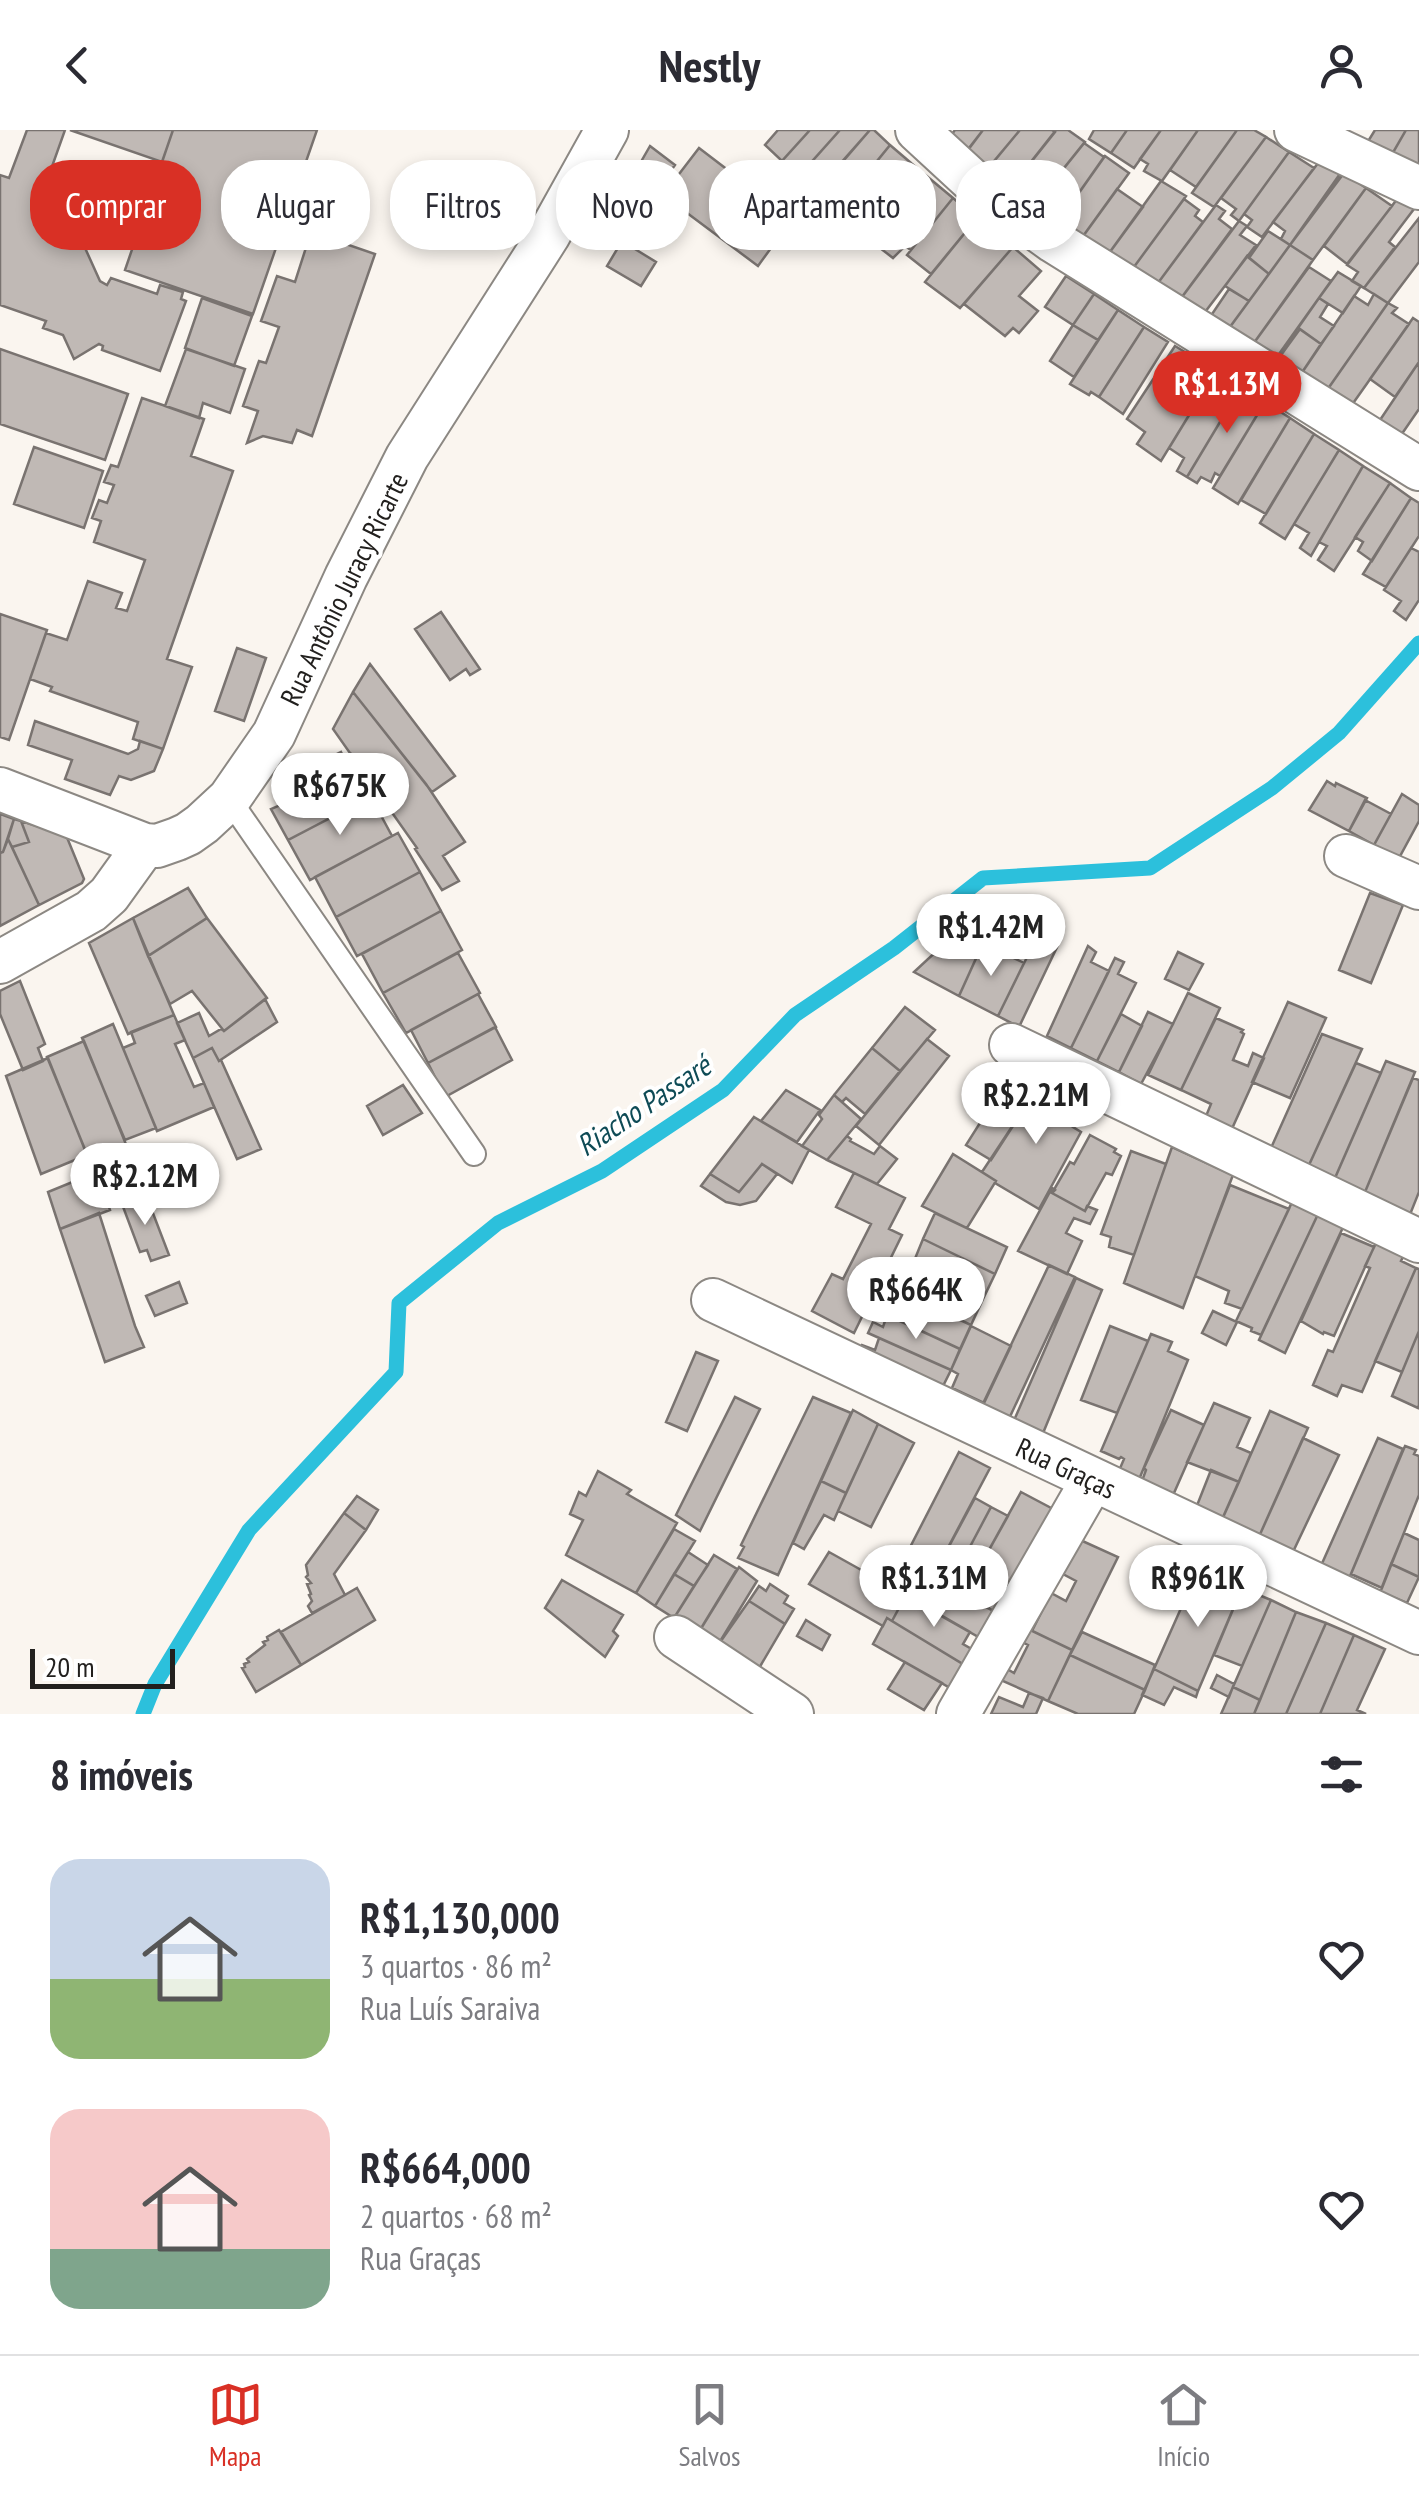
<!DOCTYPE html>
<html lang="pt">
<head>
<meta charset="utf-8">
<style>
  :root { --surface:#fff; --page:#f7f7f7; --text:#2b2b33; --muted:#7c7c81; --line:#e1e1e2; --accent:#d93025 }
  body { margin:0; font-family:"PT Sans Narrow",sans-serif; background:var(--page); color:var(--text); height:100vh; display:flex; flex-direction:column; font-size:38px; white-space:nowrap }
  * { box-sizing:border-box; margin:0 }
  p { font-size:32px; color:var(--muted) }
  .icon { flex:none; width:55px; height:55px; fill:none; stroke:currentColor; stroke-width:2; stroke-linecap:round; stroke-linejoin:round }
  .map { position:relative; height:1584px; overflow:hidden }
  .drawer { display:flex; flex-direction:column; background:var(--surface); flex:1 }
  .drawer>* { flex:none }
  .hud { position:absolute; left:30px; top:30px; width:1360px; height:90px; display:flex; gap:20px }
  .scale { position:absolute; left:30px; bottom:25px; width:145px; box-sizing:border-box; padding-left:10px; border:5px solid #22201e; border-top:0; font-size:28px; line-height:35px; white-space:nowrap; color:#22201e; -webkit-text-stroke:8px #fff; paint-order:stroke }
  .price { position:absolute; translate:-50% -85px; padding:0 22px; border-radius:35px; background:#fff; color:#222; font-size:32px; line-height:65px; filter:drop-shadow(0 2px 5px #0008) }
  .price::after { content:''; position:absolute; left:50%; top:60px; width:30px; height:22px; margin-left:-15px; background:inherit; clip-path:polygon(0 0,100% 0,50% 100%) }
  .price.active { background:var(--accent); color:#fff }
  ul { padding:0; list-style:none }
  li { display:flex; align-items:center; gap:30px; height:250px; padding:0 50px }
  li span { display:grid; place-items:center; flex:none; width:280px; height:200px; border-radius:30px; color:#555 }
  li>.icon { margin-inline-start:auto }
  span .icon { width:120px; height:120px; fill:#fffc; stroke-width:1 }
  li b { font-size:42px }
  h2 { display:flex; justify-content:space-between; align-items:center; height:120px; padding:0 50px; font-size:42px }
  .tag { padding:0 35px; border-radius:40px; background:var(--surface); box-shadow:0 5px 15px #0003; font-size:35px; line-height:90px }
  .tag.active { background:var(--accent); color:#fff }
  header { display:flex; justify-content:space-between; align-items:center; height:130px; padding:0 50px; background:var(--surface); font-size:45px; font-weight:600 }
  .menu { display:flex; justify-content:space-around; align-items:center; height:140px; border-top:2px solid var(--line); background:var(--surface); font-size:28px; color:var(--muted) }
  .menu a { display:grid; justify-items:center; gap:5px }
  .menu .active { color:var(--accent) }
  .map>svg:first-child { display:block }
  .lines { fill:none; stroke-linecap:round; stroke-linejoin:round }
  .stream { stroke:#2cc0dc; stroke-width:15 }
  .building { fill:#c0b9b5; stroke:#797370; stroke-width:2.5 }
  .service-casing { stroke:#8c8883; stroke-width:26 }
  .minor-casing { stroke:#8c8883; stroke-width:46 }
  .service { stroke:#fff; stroke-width:22 }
  .minor { stroke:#fff; stroke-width:42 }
  .labels { text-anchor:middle; stroke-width:8; stroke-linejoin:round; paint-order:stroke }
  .street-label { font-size:28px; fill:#22201e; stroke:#fff }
  .water-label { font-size:30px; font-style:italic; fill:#0e4b56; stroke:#fff }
</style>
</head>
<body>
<header><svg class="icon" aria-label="back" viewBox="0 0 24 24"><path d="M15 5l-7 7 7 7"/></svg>Nestly<svg class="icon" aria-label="person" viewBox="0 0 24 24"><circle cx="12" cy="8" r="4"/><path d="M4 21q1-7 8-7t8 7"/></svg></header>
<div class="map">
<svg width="1419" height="1584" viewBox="0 0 1419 1584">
  <rect width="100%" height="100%" fill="#faf5ef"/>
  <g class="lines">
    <path class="stream" d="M143 1584 155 1554 249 1400 396 1242 399 1173 498 1093 602 1041 723 960 795 885 894 818 983 748 1150 738 1272 658 1339 603 1419 513"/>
  </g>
  <path class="building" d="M27 0H65L44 59 61 65 100 151 107 155 111 148 157 164 160 155 183 162 181 169 186 171 160 241 102 220 103 216 99 214 74 229 63 205 43 198 46 191 0 175V45L9 48Z
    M70 0H173L162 32Z
    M173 0H317L253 184 125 140Z
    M778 0H810L782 31 765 15Z
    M810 0H840L799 46 782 31Z
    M840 0H870L816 61 799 46Z
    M870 0H874L890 15 834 84 821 74 827 65 820 58Z
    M955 0H983L962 27 945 13Z
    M983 0H1020L986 41 965 24Z
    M1020 0H1052L1055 2 1008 61 984 43Z
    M1056 0H1068L1085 12 1032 78 1008 61Z
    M1094 0H1127L1111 23 1089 9Z
    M1127 0H1161L1134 38 1111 23Z
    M1161 0H1198L1162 51 1144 41 1148 34 1140 29Z
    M1198 0H1237L1196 57 1170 40Z
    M1237 0H1254L1266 7 1214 77 1192 63Z
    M1375 0H1406L1391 26 1367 13Z
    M1406 0H1419V39L1391 26Z
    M1266 7 1289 22 1239 91 1231 85 1236 79 1221 68Z
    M1084 13 1104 27 1057 94 1032 78Z
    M890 15 911 33 862 95 849 84 844 91 834 84Z
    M650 16 675 35 659 57 646 47 640 57 630 51Z
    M699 18 792 89 758 136 663 65Z
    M1289 22 1314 38 1262 107 1247 97 1252 90 1244 84Z
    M1105 26 1129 43 1081 109 1057 94Z
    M1322 28 1342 41 1290 115 1281 109 1285 101 1273 92Z
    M911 33 953 68 911 120 905 116 893 128 858 101Z
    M1344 43 1366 58 1313 130 1290 115Z
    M1161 51 1186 66 1131 141 1107 126Z
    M1366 58 1392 76 1347 134 1324 116Z
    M1117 59 1143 77 1107 126 1081 109Z
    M1401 64 1417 75 1389 112 1395 117 1364 158 1352 151 1358 142 1347 135Z
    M953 68 977 88 931 144 907 125Z
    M1184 69 1199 80 1195 86 1203 92 1155 157 1131 141Z
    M1216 75 1225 81 1219 89 1232 99 1179 171 1155 157Z
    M318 80 341 88 334 110 375 124 312 306 297 300 292 313 263 306 247 313 258 281 243 276 259 231 266 233 279 197 261 191 277 146 295 152Z
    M977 88 1013 117 960 178 925 152Z
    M1419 88V132L1388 173 1364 158Z
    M1239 91 1247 96 1240 105 1256 115 1202 186 1179 171Z
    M1268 101 1290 115 1269 144 1249 128Z
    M622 111 656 132 641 156 607 136Z
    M1290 115 1313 130 1251 217 1227 201Z
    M1013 117 1041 141 1019 166 1038 181 1019 203 1013 198 1005 206 964 174Z
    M1247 126 1269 144 1249 171 1225 156Z
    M1309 137 1331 151 1274 231 1251 217Z
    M1338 142 1361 156 1343 183 1319 168Z
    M1066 146 1094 164 1073 195 1045 177Z
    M1229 159 1249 171 1227 201 1208 190Z
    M1094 164 1118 180 1098 210 1073 195Z
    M1374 164 1388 173 1325 263 1299 247 1354 166 1368 175Z
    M202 168 252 186 234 236 185 218Z
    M1319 168 1328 174 1320 187 1334 196 1321 214 1298 198Z
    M1388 173 1397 178 1392 183 1409 194 1349 279 1325 263Z
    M1118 180 1144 197 1099 267 1091 262 1089 265 1070 254Z
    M1413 188 1419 192V232L1395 267 1370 249Z
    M1073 195 1098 210 1074 247 1050 231Z
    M1144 197 1168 212 1123 284 1099 267Z
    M1300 199 1321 214 1299 247 1276 232Z
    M1175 216 1216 241 1161 331 1137 314 1145 302 1127 289Z
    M0 219 128 264 105 330 0 294Z
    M186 219 245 239 230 283 203 273 199 288 165 276Z
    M1419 232V279L1397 311 1376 296Z
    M1216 241 1241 257 1187 347 1177 341 1184 328 1169 318Z
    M1241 257 1265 272 1220 346 1215 343 1211 352 1201 347 1197 353 1187 347Z
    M142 268 204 289 191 326 233 341 167 529 192 537 163 619 133 609 138 592 50 561 52 557 30 549 46 503 67 510 88 451 122 463 116 478 127 481 145 430 94 412 101 391 92 388 99 370 107 373 114 355 104 352 111 335 118 337Z
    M1265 272 1290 288 1238 374 1213 358Z
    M1290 288 1314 304 1266 384 1241 370Z
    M1314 304 1339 320 1285 409 1260 393Z
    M34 317 103 341 84 398 14 374Z
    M1339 320 1363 336 1311 426 1300 418 1309 403 1294 394Z
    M1363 336 1390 353 1334 441 1318 430 1327 416 1319 412Z
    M1390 353 1411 368 1372 431 1358 421 1363 412 1355 407Z
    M1411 368 1419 373V406L1386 457 1363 444Z
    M1411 418 1419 422V470L1406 490 1394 481 1401 471 1384 460Z
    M441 482 480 539 470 545 466 539 450 550 415 499Z
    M0 484 47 500 9 610 0 607Z
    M237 518 266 528 244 591 215 581Z
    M370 534 455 646 432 662 353 562Z
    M353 562 426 654 465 712 443 726 459 751 442 760 415 719 417 718 333 599Z
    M35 591 128 624 138 619 140 611 163 619 154 641 131 650 119 646 110 665 65 649 72 630 28 615Z
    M341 622 344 628 351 624 372 666 288 710 271 679 292 670 286 659 310 646 307 639Z
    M1327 651 1335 656 1336 653 1367 668 1349 701 1309 680Z
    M1402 664 1419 675V691L1399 728 1374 715Z
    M371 667 392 706 310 750 288 710Z
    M1365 670 1391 684 1374 715 1349 701Z
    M0 684 14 689 3 722 0 723Z
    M14 689 21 691 29 712 12 717 8 709Z
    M21 691 66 705 84 749 82 753 39 775 12 717 29 712Z
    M398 703 420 742 336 787 315 747Z
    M8 709 39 775 0 796V723L3 722Z
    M420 742 441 781 357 826 336 787Z
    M188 758 207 788 148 826 133 788Z
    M1370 763 1403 775 1371 853 1339 840Z
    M441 781 462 820 383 863 362 824Z
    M133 788 174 885 128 904 89 813Z
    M207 788 267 868 224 901 192 861 170 874 148 826Z
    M955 804 978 815 979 812 983 813 959 866 914 842Z
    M1038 805 1058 815 1019 897 998 886Z
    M983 813 1024 833 998 886 959 866Z
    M1088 816 1096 822 1091 832 1109 841 1071 918 1047 906Z
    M1178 822 1203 834 1189 860 1165 849Z
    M458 823 480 863 406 903 383 863Z
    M1115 828 1124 832 1118 844 1136 853 1097 931 1071 918Z
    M20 851 45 914 38 918 43 931 23 940 0 884V861Z
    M1188 863 1220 878 1181 960 1148 945Z
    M478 864 496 897 428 933 411 900Z
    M265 869 277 892 219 931 212 918 193 928 177 893 199 883 209 906 221 899 224 901Z
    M1288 872 1326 888 1290 968 1252 952Z
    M905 877 935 900 900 941 872 918Z
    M1148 882 1173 894 1141 954 1119 942Z
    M1121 884 1142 896 1119 942 1097 931Z
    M174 885 185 910 175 914 194 957 204 953 214 977 157 1001 123 918 135 913 131 902Z
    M1216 888 1243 900 1241 902 1244 904 1233 930 1248 936 1253 923 1264 928 1230 1003 1204 991 1211 974 1181 960Z
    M113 894 156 998 125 1010 82 908Z
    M495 897 512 930 445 967 428 933Z
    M1322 904 1362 919 1309 1035 1271 1018Z
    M927 909 949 926 879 1015 856 996Z
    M84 911 136 1039 116 1046 109 1027 91 1034 47 927Z
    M212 918 219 931 221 930 261 1019 237 1029 193 928Z
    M872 918 900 941 865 984 846 968 842 972 834 965Z
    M48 928 87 1025 41 1044 6 946Z
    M1386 931 1415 942 1365 1062 1335 1048Z
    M1356 933 1381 943 1335 1048 1309 1035Z
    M1016 936 1042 951 991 1030 966 1015Z
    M1413 948 1419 950V1062L1409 1087 1365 1062Z
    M1042 951 1061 962 1057 969 1082 983 1073 997 1081 1002 1039 1079 995 1053 996 1051 982 1042Z
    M403 955 422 983 383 1005 367 976Z
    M786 960 820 980 797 1012 761 991Z
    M834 965 861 989 827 1030 802 1016 822 989 819 985Z
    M754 987 809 1020 792 1053 762 1034 739 1062 710 1044Z
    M1090 1005 1116 1019 1114 1022 1121 1026 1112 1045 1106 1043 1085 1081 1052 1063 1070 1032 1074 1034Z
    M847 1006 851 1009 850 1011 874 1024 880 1016 897 1029 877 1054 827 1030Z
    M1172 1017 1233 1045 1183 1178 1124 1153Z
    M1131 1021 1166 1034 1134 1125 1109 1117 1111 1107 1101 1104Z
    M953 1024 996 1051 967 1098 922 1076Z
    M762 1034 777 1044 756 1071 740 1075 726 1072 701 1056 710 1044 739 1062Z
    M97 1042 110 1080 60 1099 48 1062Z
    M854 1043 905 1068 889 1099 902 1105 854 1203 812 1181 832 1144 843 1149 871 1094 836 1077Z
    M1230 1055 1289 1079 1242 1179 1225 1173 1229 1161 1195 1146Z
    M1052 1058 1055 1060 1052 1063 1085 1081 1087 1076 1097 1080 1090 1094 1074 1088 1066 1103 1082 1111 1067 1144 1018 1121Z
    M146 1065 169 1125 151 1131 147 1120 140 1122 122 1074Z
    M1293 1070 1319 1082 1261 1205 1251 1201 1252 1198 1236 1191Z
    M1319 1082 1345 1093 1285 1223 1259 1210Z
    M99 1083 135 1196 144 1217 105 1232 60 1099Z
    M935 1083 1007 1117 995 1144 923 1109Z
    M1341 1103 1374 1117 1334 1206 1324 1202 1323 1204 1301 1191Z
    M923 1109 995 1144 983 1169 912 1136Z
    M1378 1109 1406 1121 1401 1131 1416 1138 1362 1262 1342 1255 1337 1266 1313 1255 1328 1220 1333 1222 1370 1138 1365 1136Z
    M1049 1135 1075 1147 1007 1293 980 1280Z
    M912 1136 983 1169 971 1195 900 1162Z
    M1416 1138 1419 1139V1201L1402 1242 1375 1231Z
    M1076 1148 1102 1160 1041 1308 1012 1295Z
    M179 1152 187 1173 155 1186 146 1166Z
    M898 1161 971 1195 960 1219 887 1185Z
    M1213 1181 1237 1192 1226 1215 1202 1203Z
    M887 1185 960 1219 951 1240 868 1203 873 1192 883 1197Z
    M971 1196 1011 1216 984 1273 952 1258 958 1244 951 1240Z
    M1110 1196 1148 1211 1117 1283 1081 1270Z
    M1419 1201V1275L1418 1278 1392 1266Z
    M1151 1204 1172 1212 1168 1221 1188 1230 1138 1352 1118 1343 1124 1329 1121 1327 1119 1329 1101 1321Z
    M879 1208 951 1240 940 1262 857 1225 862 1215 875 1220Z
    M696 1222 718 1231 687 1301 666 1292Z
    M735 1267 760 1279 700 1401 676 1385Z
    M813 1267 851 1283 778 1445 738 1428 744 1417 741 1415Z
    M1214 1273 1250 1288 1237 1317 1251 1323 1239 1352 1187 1332Z
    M853 1280 878 1294 846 1363 821 1351Z
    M1171 1280 1204 1295 1170 1372 1139 1359 1146 1340 1144 1338Z
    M1270 1281 1308 1298 1257 1411 1220 1394Z
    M878 1294 914 1313 871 1397 838 1381Z
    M1303 1308 1339 1325 1291 1426 1257 1411Z
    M1378 1308 1403 1319 1348 1451 1320 1438Z
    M1405 1316 1416 1320 1414 1324 1419 1326V1365L1382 1458 1351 1444Z
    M959 1322 990 1338 933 1446 904 1429Z
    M1211 1340 1239 1352 1220 1394 1194 1383Z
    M598 1341 631 1360 627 1364 677 1393 636 1463 566 1425 583 1390 570 1384 579 1362 586 1366Z
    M821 1351 846 1363 834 1390 824 1385 804 1419 793 1413Z
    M1021 1362 1053 1379 997 1483 964 1465Z
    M357 1366 378 1380 366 1400 344 1383Z
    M975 1368 991 1377 955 1445 939 1435Z
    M991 1377 1008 1386 970 1454 955 1445Z
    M344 1383 366 1400 334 1444 345 1465 312 1483 308 1476 312 1471 309 1465 311 1464 307 1454 311 1453 306 1447 308 1445 306 1435Z
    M674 1399 695 1411 655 1476 636 1463Z
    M1404 1403 1419 1410V1447L1391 1434Z
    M1078 1409 1118 1427 1072 1520 1032 1501 1051 1463 1066 1471 1076 1451 1061 1443Z
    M688 1422 708 1435 694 1456 674 1444Z
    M829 1422 906 1465 892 1491 887 1488 883 1496 809 1454Z
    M714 1425 737 1439 697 1505 674 1488Z
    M904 1429 997 1483 982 1509 890 1457Z
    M1391 1434 1419 1447 1407 1473 1380 1462Z
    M739 1437 757 1451 716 1518 697 1505Z
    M1198 1440 1242 1458 1198 1561 1154 1539Z
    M674 1444 694 1456 674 1488 655 1476Z
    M562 1450 623 1485 613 1501 618 1506 605 1527 545 1478Z
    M770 1454 788 1466 784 1473 794 1479 785 1494 749 1471 759 1456 766 1461Z
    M357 1458 375 1490 301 1535 281 1502Z
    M1242 1458 1271 1470 1242 1536 1214 1525Z
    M906 1465 970 1502 963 1514 975 1521 966 1536 892 1491Z
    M1271 1470 1296 1482 1260 1570 1233 1557Z
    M749 1471 785 1494 755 1545 716 1518Z
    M1296 1482 1326 1493 1286 1584H1254Z
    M887 1488 966 1536 952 1559 873 1514Z
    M806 1490 830 1505 822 1520 797 1506Z
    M1326 1493 1354 1505 1320 1584H1286Z
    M1022 1496 1072 1520 1048 1571 996 1548 1002 1536 1014 1543 1028 1515 1016 1509Z
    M279 1500 301 1535 256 1562 242 1538 245 1537 244 1534 249 1532 247 1529 265 1515 263 1512 268 1510 267 1507Z
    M1082 1502 1155 1535 1145 1560 1070 1525Z
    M1354 1505 1385 1519 1357 1580 1366 1584H1320Z
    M1070 1525 1145 1560 1134 1584H1078L1048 1571Z
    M905 1532 942 1553 924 1580 888 1559Z
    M1154 1539 1198 1561 1196 1567 1174 1557 1164 1575 1142 1565Z
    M1217 1545 1234 1554 1229 1567 1211 1558Z
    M1233 1557 1260 1570 1254 1584H1221Z
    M1029 1563 1043 1568 1036 1584H991L999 1567 1023 1577Z"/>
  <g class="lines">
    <g class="service-casing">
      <path id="service" d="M229 669 474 1024"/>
    </g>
    <g class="minor-casing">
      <path id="minor" d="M917 0 981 59 1053 111 1419 339
        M1296 0 1419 58
        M0 659 145 715 157 716 177 709 188 704 202 694 229 669 274 604 346 447 407 327 548 106 607 0
        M1346 726 1419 758
        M0 832 91 781 109 765 145 715
        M1011 915 1419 1111
        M713 1170 1419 1503
        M676 1507 792 1584
        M958 1584 1092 1351"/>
    </g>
    <use href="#service" class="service"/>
    <use href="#minor" class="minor"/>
  </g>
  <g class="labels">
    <g class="street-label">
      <text transform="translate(344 459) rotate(-64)" y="10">Rua Antônio Juracy Ricarte</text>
      <text transform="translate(1066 1338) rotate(25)" y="10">Rua Graças</text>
    </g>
    <g class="water-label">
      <text transform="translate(644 976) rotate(-34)" y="10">Riacho Passaré</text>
    </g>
  </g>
</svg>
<div class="scale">20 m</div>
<b class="price active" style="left:1227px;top:306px">R$1.13M</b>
<b class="price" style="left:340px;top:708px">R$675K</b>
<b class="price" style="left:991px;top:849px">R$1.42M</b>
<b class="price" style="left:1036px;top:1017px">R$2.21M</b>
<b class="price" style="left:145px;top:1098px">R$2.12M</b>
<b class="price" style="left:916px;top:1212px">R$664K</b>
<b class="price" style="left:934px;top:1500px">R$1.31M</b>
<b class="price" style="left:1198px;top:1500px">R$961K</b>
<div class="hud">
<a class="tag active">Comprar</a>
<a class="tag">Alugar</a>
<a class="tag">Filtros</a>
<a class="tag">Novo</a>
<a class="tag">Apartamento</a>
<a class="tag">Casa</a>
</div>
</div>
<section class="drawer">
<h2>8 imóveis<svg class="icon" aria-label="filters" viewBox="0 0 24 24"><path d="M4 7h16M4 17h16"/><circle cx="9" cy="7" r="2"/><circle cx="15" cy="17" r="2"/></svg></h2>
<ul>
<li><span style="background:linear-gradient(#c9d6e8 60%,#8fb573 0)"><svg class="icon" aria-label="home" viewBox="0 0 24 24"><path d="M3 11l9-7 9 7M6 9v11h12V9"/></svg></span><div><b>R$1,130,000</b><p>3 quartos · 86 m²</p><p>Rua Luís Saraiva</p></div><svg class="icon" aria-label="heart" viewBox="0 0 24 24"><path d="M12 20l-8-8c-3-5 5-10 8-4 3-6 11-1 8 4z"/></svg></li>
<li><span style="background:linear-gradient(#f6c9c9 70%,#7fa58c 0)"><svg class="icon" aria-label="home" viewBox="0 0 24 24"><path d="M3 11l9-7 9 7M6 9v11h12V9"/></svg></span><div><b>R$664,000</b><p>2 quartos · 68 m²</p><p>Rua Graças</p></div><svg class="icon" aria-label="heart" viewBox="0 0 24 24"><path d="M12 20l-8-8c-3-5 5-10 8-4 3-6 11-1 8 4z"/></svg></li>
</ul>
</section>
<nav class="menu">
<a class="active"><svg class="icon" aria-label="map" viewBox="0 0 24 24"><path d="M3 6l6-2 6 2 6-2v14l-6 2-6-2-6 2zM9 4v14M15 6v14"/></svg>Mapa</a>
<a><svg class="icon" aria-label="saved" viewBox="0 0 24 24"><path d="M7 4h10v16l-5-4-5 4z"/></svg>Salvos</a>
<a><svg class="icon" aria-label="home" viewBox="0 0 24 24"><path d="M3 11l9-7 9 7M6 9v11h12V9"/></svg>Início</a>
</nav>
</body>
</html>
